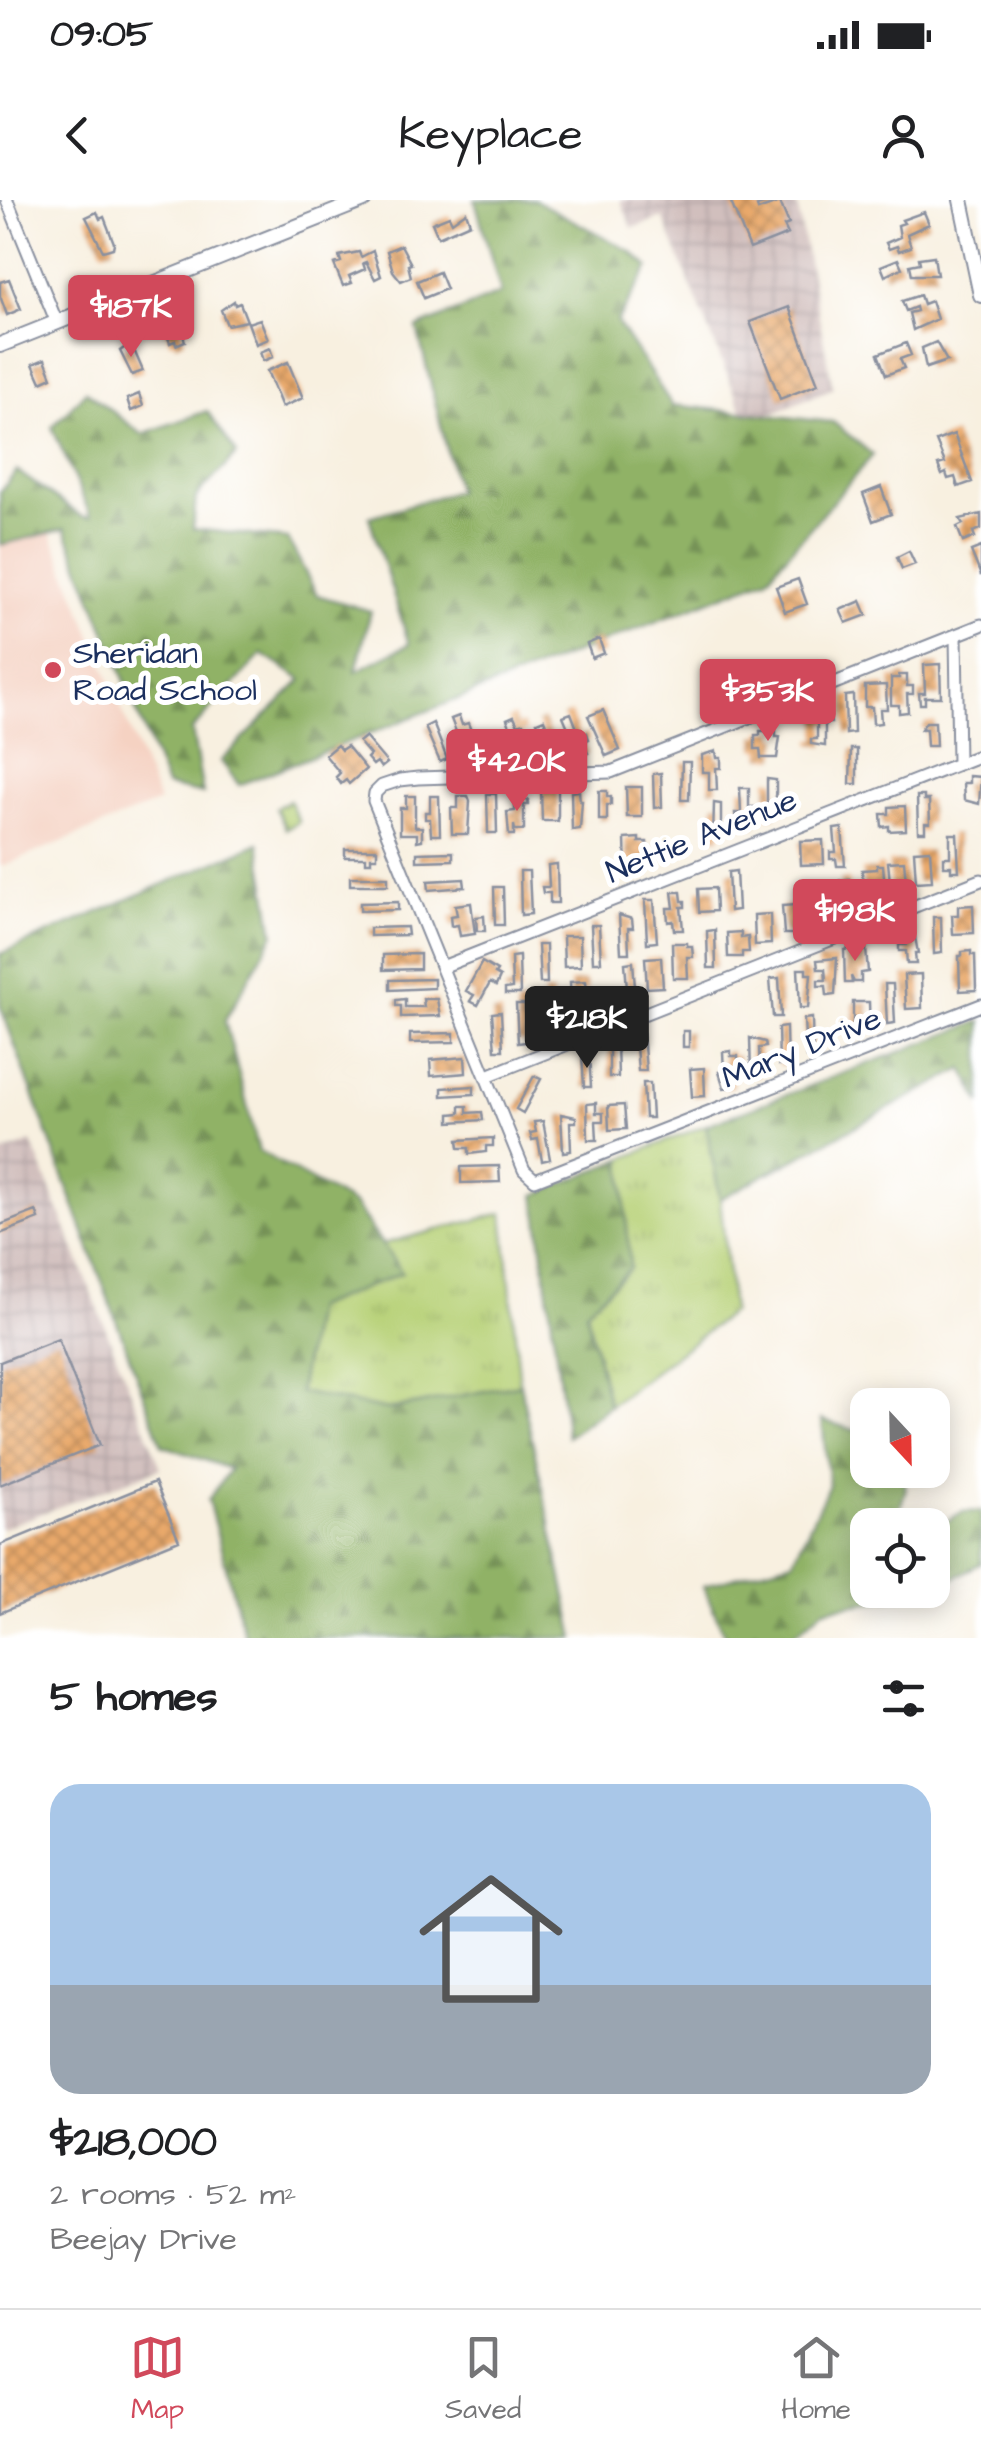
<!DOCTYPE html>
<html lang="en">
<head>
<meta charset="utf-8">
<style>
  :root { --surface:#fff; --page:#f6f6f6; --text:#202124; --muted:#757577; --line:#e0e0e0; --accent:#d1495b }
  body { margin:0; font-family:"Architects Daughter",sans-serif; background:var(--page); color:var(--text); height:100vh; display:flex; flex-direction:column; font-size:38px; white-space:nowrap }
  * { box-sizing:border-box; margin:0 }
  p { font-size:32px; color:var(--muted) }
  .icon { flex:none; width:55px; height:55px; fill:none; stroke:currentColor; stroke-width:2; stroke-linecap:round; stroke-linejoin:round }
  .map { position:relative; height:1438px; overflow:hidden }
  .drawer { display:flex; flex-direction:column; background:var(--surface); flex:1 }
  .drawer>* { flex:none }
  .needle { width:65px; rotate:158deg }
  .tools { position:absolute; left:850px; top:1188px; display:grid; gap:20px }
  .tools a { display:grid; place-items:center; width:100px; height:100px; border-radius:20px; background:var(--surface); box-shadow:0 5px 25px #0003; font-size:50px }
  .price { position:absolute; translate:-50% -85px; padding:0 22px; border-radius:10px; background:var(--accent); color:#fff; font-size:32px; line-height:65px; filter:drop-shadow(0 2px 5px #0008) }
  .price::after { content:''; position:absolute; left:50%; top:60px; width:30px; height:22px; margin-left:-15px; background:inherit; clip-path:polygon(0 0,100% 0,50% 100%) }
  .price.current { background:#222; color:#fff }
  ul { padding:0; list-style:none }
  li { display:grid; align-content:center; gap:20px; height:530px; padding:0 50px }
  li+li { border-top:2px solid var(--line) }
  li span { display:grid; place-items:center; height:310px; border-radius:30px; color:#555 }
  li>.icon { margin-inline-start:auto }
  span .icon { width:180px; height:180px; fill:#fffc; stroke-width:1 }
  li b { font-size:42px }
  h2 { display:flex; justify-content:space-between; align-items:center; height:120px; padding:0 50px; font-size:42px }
  .status { display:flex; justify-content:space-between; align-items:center; height:70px; padding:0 50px; background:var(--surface); direction:ltr }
  .status svg { height:28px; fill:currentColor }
  header { display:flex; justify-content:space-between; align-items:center; height:130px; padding:0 50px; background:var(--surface); font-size:45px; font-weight:600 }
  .tabs { display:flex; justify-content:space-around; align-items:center; height:140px; border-top:2px solid var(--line); background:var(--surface); font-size:28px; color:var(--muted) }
  .tabs a { display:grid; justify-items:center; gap:5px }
  .tabs .current { color:var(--accent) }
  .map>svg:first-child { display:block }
  .built { fill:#f5d2c2 }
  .industrial { fill:url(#industrial-grid) }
  .grass { fill:url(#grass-tufts); stroke:#68806a; stroke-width:2.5 }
  .forest { fill:url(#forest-firs); stroke:#567062; stroke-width:2.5 }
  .park { fill:url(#park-dots); stroke:#68806a; stroke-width:2.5 }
  .building { fill:url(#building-cross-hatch) }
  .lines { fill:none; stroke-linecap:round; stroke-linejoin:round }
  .minor-casing { stroke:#8a909f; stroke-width:15 }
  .tertiary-casing { stroke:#8a909f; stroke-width:18 }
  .minor { stroke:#fff; stroke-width:11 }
  .tertiary { stroke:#fff; stroke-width:14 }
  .poi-dot { fill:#d1495b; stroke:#fff; stroke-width:4 }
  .labels { text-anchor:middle; stroke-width:10; stroke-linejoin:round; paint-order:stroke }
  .poi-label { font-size:32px; fill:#1b2f5e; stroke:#fff; text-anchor:start }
  .street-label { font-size:32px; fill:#1b2f5e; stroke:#fff }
</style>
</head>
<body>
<div class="status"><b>09:05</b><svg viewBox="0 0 49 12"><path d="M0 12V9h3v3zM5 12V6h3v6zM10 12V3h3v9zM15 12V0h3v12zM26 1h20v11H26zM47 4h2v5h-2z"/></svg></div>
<header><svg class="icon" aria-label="back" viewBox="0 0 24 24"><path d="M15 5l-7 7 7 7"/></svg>Keyplace<svg class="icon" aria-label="person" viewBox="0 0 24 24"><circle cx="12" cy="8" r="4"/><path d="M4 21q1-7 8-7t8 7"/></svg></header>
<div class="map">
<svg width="981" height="1438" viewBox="0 0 981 1438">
  <defs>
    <pattern id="industrial-grid" width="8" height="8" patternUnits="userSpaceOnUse" patternTransform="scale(2.5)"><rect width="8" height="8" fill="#d1bfbd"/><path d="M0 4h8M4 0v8" fill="none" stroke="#b3a4a5"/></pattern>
    <pattern id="grass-tufts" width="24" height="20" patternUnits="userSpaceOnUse" patternTransform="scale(2.5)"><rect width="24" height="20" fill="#b6d075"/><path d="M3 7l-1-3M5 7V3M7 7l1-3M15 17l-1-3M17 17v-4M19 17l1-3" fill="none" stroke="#9cb368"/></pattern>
    <pattern id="forest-firs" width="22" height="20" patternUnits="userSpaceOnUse" patternTransform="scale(2.5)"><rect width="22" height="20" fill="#90b266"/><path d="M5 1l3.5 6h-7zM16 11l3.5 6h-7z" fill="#759157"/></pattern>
    <pattern id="park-dots" width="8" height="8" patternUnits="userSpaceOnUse" patternTransform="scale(2.5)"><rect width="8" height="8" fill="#b6d075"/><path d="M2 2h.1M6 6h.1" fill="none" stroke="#9cb368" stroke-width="1.8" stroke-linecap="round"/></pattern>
    <pattern id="building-cross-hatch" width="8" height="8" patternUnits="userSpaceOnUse" patternTransform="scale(2.5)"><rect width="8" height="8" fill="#e9a96a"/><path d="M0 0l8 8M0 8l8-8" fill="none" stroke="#bc8a5a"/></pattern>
  </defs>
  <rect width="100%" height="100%" fill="#fff"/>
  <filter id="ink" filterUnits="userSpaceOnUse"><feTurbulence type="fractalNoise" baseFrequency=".01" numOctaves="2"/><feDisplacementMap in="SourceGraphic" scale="20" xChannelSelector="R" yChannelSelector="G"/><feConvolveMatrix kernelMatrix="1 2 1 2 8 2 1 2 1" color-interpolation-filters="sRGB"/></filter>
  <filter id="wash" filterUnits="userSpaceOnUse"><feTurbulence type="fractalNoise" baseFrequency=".0048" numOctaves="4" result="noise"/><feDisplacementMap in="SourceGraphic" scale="40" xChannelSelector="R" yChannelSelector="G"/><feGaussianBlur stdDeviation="2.25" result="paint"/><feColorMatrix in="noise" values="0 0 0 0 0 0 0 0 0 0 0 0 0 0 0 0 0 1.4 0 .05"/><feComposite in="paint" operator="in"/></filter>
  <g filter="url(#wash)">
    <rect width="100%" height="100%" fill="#f8f0e0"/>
    <path class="built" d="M45 319 159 602 0 667V337Z"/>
    <path class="industrial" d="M620 0H796L833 188 747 223 663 18 632 28Z
      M32 942 161 1268 0 1329V954Z"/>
    <path class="grass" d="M706 925 720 999 732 1112 609 1206 586 1111 630 1068 622 959Z
      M503 1013 520 1184 388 1210 299 1193 314 1108 401 1073 382 1044Z"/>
    <path class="forest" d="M475 0H535L630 51 649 67 617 122 672 205 833 222 873 255 767 378 239 585 221 561 302 480 262 454 192 530 203 594 166 586 65 329 0 345V292L17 271 81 316 91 317 52 227 86 191 142 234 207 211 237 254 196 297 193 329 288 339 317 395 371 411 356 471 409 444 369 317 457 291 417 128 501 93Z
      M259 643 274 734 225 821 259 951 355 1005 402 1073 314 1108 299 1192 388 1210 520 1184 575 1438H245L208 1300 230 1269 162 1245 0 805V754Z
      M981 821V904L963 869 720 999 706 925Z
      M622 959 630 1068 586 1111 609 1206 567 1237 535 995Z
      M822 1220 867 1234 868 1270H900L906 1288 895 1325H868V1390H932L933 1330 962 1312 981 1311V1363L930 1392 824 1409 790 1438H726L703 1386 793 1361 829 1285Z"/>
    <path class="park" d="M289 600 299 622 286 629 276 608Z"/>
    <g id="blocks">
      <path class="building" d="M730 0H764L766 3 757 6 758 10 780 2 789 24 784 26 788 34 750 49Z
        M97 12 100 19 104 17 114 43 113 48 103 51 86 17Z
        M466 12 470 23 438 37 432 23 449 16 452 22Z
        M924 12 929 24 907 34 911 47 899 51 897 46 889 49 886 43 900 37 898 25 904 23 902 20Z
        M401 45 411 64 408 65 411 77 401 81 393 71 387 51Z
        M373 51 381 76 375 79 366 62 363 63 365 69 349 76 352 83 343 86 334 64 341 62 339 56 359 52 361 57Z
        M934 56 937 75H912L910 65 920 63 919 58Z
        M898 59 902 68 885 76 881 66Z
        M439 72 446 89 424 98 417 81Z
        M9 79 21 109 7 115 0 96V82Z
        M920 95 923 104 931 101 937 119 913 130 909 113 917 111 916 107 906 111 902 101Z
        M234 101 235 105 240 103 247 121 227 125 221 110Z
        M789 107 818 184 780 199 750 122Z
        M260 119 268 139 256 144 248 123Z
        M179 124 185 141 176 145 175 141 170 143 165 129Z
        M936 142 947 161 926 168 922 148Z
        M131 143 143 171 132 175 120 151Z
        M906 143 911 155 900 159 904 168 886 175 878 154Z
        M270 148 273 157 263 161 260 152Z
        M45 159 52 177 41 182 33 164Z
        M288 162 303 198 282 207 267 171Z
        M139 194 143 206 131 211 127 199Z
        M954 234 972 282 958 287 955 277 948 279 946 273 942 275 938 265 945 263 936 241Z
        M881 287 891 314 873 321 863 294Z
        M981 314V329L973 332 975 337 963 342 957 327 963 324 960 319Z
        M981 347V376L971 351Z
        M909 351 915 364 902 369 897 357Z
        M798 379 807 404 785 412 776 387Z
        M861 401 867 415 846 423 840 410Z
        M599 439 604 453 592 458 587 444Z
        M940 464 941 497H925V504H920L919 493H925L924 465Z
        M899 475H907V486H913V494H907L908 512 899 513V505H891V478H899Z
        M886 485 887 509H880L881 523 873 524 872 507H865V486Z
        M853 495 854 533 846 534 845 496Z
        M817 508 830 512 831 523H825V546L811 544V539H817Z
        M603 510 620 550 606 556 588 516Z
        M571 513 580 536 587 533 589 539 583 542 588 553 580 556 563 516Z
        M459 516 462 525 468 523 472 533 466 535 475 557 467 560 451 519Z
        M514 516 518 525 523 523 527 531 522 533 531 556 524 559 507 519Z
        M544 519 559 555 551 558 537 522Z
        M926 522H935L936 546H927L926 529H921Z
        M433 523 447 559 440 562 425 527Z
        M760 531H776V537H780L777 558H761L760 549H755V535H760Z
        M365 537 387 563 381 568 377 562 373 565 367 558 370 555 359 542Z
        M337 545 341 550 347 546 366 569 349 584 346 580 341 584 336 577 340 573 325 555Z
        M851 549H857V584H850Z
        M716 551 717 558H721V568H716L717 590H709V572H702V555Z
        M682 562H690L689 600H681Z
        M661 573 662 607 654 608 653 574Z
        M969 576 981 577 979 604 964 600 963 583H969Z
        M767 579 776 580V617H767Z
        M626 587H642V617H627Z
        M558 588V621H542L541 589Z
        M740 588H749V607H756L757 626 736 625 735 613H741Z
        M523 591V600H528V605H524V630H515L514 625V635H509L507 612 515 611V592Z
        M579 591 580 601H582L580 629 572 630 571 592Z
        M599 591H607V597H611V605H607V620H599Z
        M487 594H496L497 633H488Z
        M406 596H415V627H422V640L417 641V634H400V608H406Z
        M430 596H439L440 635H431L430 619H425V612H430Z
        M458 596H468L470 601 468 634H452L451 608H458Z
        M917 596H924V600H929L930 623H925V632H918Z
        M714 603 721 604V638H713Z
        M905 606 906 630 889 631V626L882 627 881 614H889V607Z
        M842 628 845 666H837L836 659H830V652H836L834 629Z
        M950 634H957L959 671H951V666H944V657H950Z
        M639 638V642H647L648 668 626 671 625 639Z
        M823 640 824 664 801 665 800 641Z
        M345 649H377V657H371V662H366V657H345Z
        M930 650 932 681 916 682 914 651Z
        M453 652V660L417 661V653Z
        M904 661 907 691 891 692 888 662Z
        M557 664 558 703H550V693H543L542 687H549L548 665Z
        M877 665H883L886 702 864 703 862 670 877 669Z
        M520 671H529L531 714 521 715Z
        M736 671 738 710 730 711 728 672Z
        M350 677H388V685H350Z
        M464 679 465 687 429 690 428 681Z
        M849 679 851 714 843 715 840 708H835V700L842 699 840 680Z
        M494 687H503L504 725H495Z
        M715 688 716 711 699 712 698 689Z
        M814 690H822L823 696H831L832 723H813Z
        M672 692H681L682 701H685V707H681L683 730H674L673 721 668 722 667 708H674Z
        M645 700H654L657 742 647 743Z
        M398 702V710L360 711V703Z
        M471 703 475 734 460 736 458 725 451 726 450 716 457 715 455 705Z
        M796 705 797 734H784L782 706Z
        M973 705 974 733 953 734 952 715H958V706Z
        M770 714 771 744 755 745 754 715Z
        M619 715 632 719 633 728H628L629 753H621Z
        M484 716 485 731H477L476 717Z
        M933 717H941L942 753 934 754Z
        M591 725H599L601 762H593Z
        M913 726 918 753H915L916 764H907L906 751H899V745H906L905 727Z
        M407 727 408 735 370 736V728Z
        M715 730 716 768H708L707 731Z
        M741 732V738L748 737 749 752H742V757H728L727 733Z
        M563 736H580L581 766 564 767Z
        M672 743H687V746H692L693 757H687L688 778H673Z
        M538 745H546L547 783H540Z
        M860 747 866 749 868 772 861 773V782H854L851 776 852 783H845L844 750Z
        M971 751V755H975L976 790 960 791 959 756H962V752Z
        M420 754V769L383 770V755Z
        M519 756 520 794H505V789L512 788 511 757Z
        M661 757 663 787 647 788 645 758Z
        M837 758 835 795 827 796 826 786H818V780H826L825 769H818L817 760Z
        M482 762 497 771 495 774 500 777 496 786 490 783 478 805 470 801 474 795 466 791Z
        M633 762 636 800 628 801 625 763Z
        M798 769H806V774H811L808 808H800Z
        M921 774 922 808 906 809 904 775Z
        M779 778 781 817H773L770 779Z
        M434 779V788L390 790V780Z
        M586 781 587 791 579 792V803L587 802 588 817 572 820 570 782Z
        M885 784H893L895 823 887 824Z
        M543 792H553V831H544Z
        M405 799V807H424L423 799H437L440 816 401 817V806H396V800Z
        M853 802H869L870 832 853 833Z
        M516 804H525L526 842 518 843Z
        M501 812 503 850H495L492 813Z
        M812 818 813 856 806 857 804 819Z
        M786 827 787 865H779L778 828Z
        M683 831H689V847H683Z
        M454 833V842L410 843V834Z
        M643 833 646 871H638L635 834Z
        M750 838 765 842 766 847 759 848 760 876H751Z
        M609 842H617L618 877H609Z
        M731 851V856H738L739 867H732L733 887 724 888 719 872H724L723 852Z
        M589 854 591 887H584L582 855Z
        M465 857 466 873 431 876 430 860Z
        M704 868 705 896 692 897 690 869Z
        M534 876 541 879 523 913 516 909Z
        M643 883H650L652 918H645Z
        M474 886V894L442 896V888Z
        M596 903V913H603V921H596L597 940H588L587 904Z
        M624 905 626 929 609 930 608 906Z
        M460 906H467V913L482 912 483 920 450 922V914L460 913Z
        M561 914 576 917V922H570L571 951 563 952Z
        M543 921 550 959 542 961 538 939 532 940 530 933 536 932 534 922Z
        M493 938V946H486V952L469 954V948H459L458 940Z
        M499 966 500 982 461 983V967Z
        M36 1011 39 1019 0 1034V1025Z
        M58 1139 100 1245 0 1285V1162Z
        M155 1282 179 1340 0 1413V1345Z"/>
    </g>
  </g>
  <g filter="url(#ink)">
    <use href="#blocks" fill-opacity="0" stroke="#8a909f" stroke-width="2.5"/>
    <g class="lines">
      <g class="minor-casing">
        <path id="minor" d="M7 0 57 123
          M981 425 611 572 418 578 400 580 382 586 375 593 374 601 524 970 535 980 981 805
          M956 435 958 563
          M442 767 981 555
          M487 876 981 680"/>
      </g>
      <g class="tertiary-casing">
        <path id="tertiary" d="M961 0 981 95
          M0 145 364 0"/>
      </g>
      <use href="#minor" class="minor"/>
      <use href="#tertiary" class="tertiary"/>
    </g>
  </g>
  <circle class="poi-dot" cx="53" cy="470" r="10"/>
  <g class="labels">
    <g class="poi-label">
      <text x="73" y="463">Sheridan<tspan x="73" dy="37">Road School</tspan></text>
    </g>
    <g class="street-label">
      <text transform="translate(701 635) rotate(-22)" y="11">Nettie Avenue</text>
      <text transform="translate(801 847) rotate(-22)" y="11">Mary Drive</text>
    </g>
  </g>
</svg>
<div class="tools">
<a><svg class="needle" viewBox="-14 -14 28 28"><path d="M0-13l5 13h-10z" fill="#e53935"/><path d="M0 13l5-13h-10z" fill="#757577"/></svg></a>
<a><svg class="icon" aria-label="locate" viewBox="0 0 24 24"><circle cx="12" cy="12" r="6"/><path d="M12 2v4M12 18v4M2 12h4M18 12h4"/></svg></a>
</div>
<b class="price" style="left:131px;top:160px">$187K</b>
<b class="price" style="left:768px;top:544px">$353K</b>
<b class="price" style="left:517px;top:614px">$420K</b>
<b class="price" style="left:855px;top:764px">$198K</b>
<b class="price current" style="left:587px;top:871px">$218K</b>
</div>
<section class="drawer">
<h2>5 homes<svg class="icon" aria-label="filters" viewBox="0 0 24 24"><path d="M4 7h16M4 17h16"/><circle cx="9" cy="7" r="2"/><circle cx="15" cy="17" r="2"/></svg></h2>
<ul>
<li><span style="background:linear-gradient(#a9c7e8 65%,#9aa5b1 0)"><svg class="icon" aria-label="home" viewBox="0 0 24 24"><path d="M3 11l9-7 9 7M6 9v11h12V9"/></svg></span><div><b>$218,000</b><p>2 rooms · 52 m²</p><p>Beejay Drive</p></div></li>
</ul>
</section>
<nav class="tabs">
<a class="current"><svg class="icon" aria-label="map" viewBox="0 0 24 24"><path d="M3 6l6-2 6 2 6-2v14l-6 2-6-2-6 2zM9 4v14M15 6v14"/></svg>Map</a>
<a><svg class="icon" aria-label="saved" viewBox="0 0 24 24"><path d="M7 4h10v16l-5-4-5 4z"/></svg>Saved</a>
<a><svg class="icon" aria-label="home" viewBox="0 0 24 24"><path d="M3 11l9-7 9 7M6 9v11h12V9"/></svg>Home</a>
</nav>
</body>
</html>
